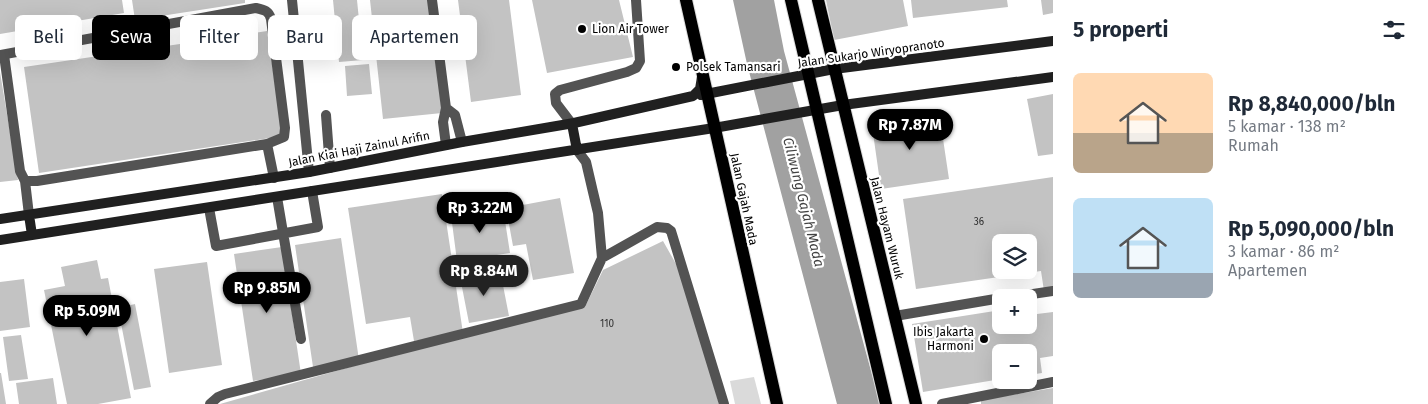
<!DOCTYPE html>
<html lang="id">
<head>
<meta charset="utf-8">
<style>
  :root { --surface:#fff; --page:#f2f2f3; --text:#1f2937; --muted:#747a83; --accent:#000 }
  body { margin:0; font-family:"Fira Sans",sans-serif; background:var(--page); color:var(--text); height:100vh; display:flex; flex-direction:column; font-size:19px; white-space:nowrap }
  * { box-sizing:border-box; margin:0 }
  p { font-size:16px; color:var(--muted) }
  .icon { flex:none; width:28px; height:28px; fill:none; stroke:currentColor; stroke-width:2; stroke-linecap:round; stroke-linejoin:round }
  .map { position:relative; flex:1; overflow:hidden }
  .sheet { display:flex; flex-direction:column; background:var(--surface); width:375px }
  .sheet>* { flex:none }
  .banner { position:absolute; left:15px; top:15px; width:475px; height:45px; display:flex; gap:10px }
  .tools { position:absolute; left:992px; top:234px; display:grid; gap:10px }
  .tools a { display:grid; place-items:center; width:45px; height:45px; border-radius:8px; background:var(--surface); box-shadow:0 5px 20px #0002; font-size:25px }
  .price { position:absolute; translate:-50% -42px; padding:0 11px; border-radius:18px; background:var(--accent); color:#fff; font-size:16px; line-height:32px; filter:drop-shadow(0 1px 2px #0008) }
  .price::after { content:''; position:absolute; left:50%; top:30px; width:15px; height:11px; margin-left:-8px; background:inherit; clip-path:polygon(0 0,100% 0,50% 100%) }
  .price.current { background:#222; color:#fff }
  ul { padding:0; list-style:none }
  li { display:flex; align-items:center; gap:15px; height:125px; padding:0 20px }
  li span { display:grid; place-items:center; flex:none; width:140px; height:100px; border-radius:8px; color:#555 }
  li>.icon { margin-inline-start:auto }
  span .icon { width:60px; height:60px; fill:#fffc; stroke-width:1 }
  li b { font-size:21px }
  h2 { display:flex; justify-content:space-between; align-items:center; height:60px; padding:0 20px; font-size:21px }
  .pill { padding:0 18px; border-radius:8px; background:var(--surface); box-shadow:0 5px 20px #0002; font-size:18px; line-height:45px }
  .pill.current { background:var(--accent); color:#fff }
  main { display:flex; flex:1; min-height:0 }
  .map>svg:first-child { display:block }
  .green { fill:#dadada }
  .water { fill:#a1a1a1 }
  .building { fill:#c3c3c3; fill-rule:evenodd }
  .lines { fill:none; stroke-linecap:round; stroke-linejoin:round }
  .primary-casing { stroke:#dbdbdb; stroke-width:14 }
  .service { stroke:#535353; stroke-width:10 }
  .minor { stroke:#535353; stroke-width:10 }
  .secondary { stroke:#202020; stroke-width:10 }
  .primary { stroke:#000; stroke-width:12 }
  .poi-dot { fill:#000; stroke:#fff; stroke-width:2 }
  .labels { text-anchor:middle; stroke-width:4.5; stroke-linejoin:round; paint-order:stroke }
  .number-label { font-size:10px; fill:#313131 }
  .poi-label { font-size:12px; fill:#000; stroke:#fff; text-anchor:start }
  .street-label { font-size:12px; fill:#000; stroke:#fff }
  .water-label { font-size:14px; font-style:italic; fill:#424242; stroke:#fff }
</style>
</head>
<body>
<main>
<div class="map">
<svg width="1053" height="404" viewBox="0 0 1053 404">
  <rect width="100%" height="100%" fill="#fff"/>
  <path class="green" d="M754 377 761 404H735L730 381Z"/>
  <path class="water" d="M733 0H774L784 51 880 404H837L747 64Z"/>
  <path class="building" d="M0 0H122L124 13 0 34Z
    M132 0H245V3L135 20Z
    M333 0H357L363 60 339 62Z
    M370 0H429L442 113 383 119Z
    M458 0H509L521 95 471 102Z
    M532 0H619L633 57 547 73Z
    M826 0H903L908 26 834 40Z
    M911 0H1007L1008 7 913 18Z
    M1041 0H1053V13L1043 15Z
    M267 31 283 136 39 173 24 67Z
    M369 64 372 94 347 96 345 66Z
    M0 72 18 180 0 182Z
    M1053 94V154L1038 156 1027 99Z
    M939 112 949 179 881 189 873 133 881 120Z
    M1053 177V290L1044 291 1041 271 916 289 903 199ZM1001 242H1029V270H1001Z
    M442 194 463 333 414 341 410 317 366 324 348 208Z
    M560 198 574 273 533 280 526 244 513 246 506 208Z
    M503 208 510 253 457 261 451 215Z
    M341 238 359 360 313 367 295 245Z
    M663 241 684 278 719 404H220L463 335 585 307 603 270Z
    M282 247 301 374 253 381 234 254Z
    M97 260 101 279 108 278 131 398 98 404H67L44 290 65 286 61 267Z
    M207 262 222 365 169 373 154 269Z
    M500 270 509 316 469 323 460 277Z
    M24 279 30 327 0 331V282Z
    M135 304 151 387 134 390 118 308Z
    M1001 310V325H1029V315L1053 312V356L1040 358 1042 373 1029 375V352H1001V379L923 392 912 324Z
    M21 335 28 379 9 381 3 337Z
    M0 373H1L6 404H0Z
    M53 378 57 404H19L16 383Z
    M1053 388V404H981V400Z"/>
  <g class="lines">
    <g class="primary-casing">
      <path id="primary" d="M686 0 777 404
        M791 0 886 404
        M818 0 916 404"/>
    </g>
    <path class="service" d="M432 0 446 108 443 122 446 145
      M0 55 256 8C265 10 269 11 271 19L285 128 284 137 267 144 274 178
      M4 55 20 171 25 181H37L267 144
      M446 108 455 115 462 142
      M326 115 330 168
      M572 124 556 103 555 94 560 90 627 72 636 68 640 61 636 0
      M25 181 29 215
      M277 197 301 339
      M209 208 216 246 318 227 312 191
      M602 258 657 227 667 228 671 231 724 404
      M1006 298 1053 291
      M895 316 1001 298
      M210 404 218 397 225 394 581 304 602 258 598 213 593 192 586 162 577 150
      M942 404 1053 382"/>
    <path class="minor" d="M292 0 309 172"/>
    <path class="secondary" d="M701 95 834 69 1053 41
      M572 124 577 150
      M29 215 32 235
      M0 219 309 172 462 142 574 123 693 96 700 89 702 77
      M0 240 714 128 843 105 1053 77"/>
    <use href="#primary" class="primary"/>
  </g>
  <g class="poi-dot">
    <circle cx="582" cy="29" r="5"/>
    <circle cx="676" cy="67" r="5"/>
    <circle cx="984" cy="339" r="5"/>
  </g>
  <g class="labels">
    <g class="number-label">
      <text x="979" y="225">36</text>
      <text x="607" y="327">110</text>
    </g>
    <g class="poi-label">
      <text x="592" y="33">Lion Air Tower</text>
      <text x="686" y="71">Polsek Tamansari</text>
      <text x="974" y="336" text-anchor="end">Ibis Jakarta<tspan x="974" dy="14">Harmoni</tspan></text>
    </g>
    <g class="street-label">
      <text transform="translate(871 53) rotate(-8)" y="4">Jalan Sukarjo Wiryopranoto</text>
      <text transform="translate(359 149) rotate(-11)" y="4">Jalan Kiai Haji Zainul Arifin</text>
      <text transform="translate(744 199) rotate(78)" y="4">Jalan Gajah Mada</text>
      <text transform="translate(887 228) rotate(76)" y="4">Jalan Hayam Wuruk</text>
    </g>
    <g class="water-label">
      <text transform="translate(804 202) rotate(76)" y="5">Ciliwung Gajah Mada</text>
    </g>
  </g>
</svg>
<div class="tools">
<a><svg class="icon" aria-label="layers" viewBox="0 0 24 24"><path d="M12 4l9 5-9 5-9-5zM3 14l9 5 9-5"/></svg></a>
<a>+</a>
<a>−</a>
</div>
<b class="price" style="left:910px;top:151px">Rp 7.87M</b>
<b class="price" style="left:480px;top:234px">Rp 3.22M</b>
<b class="price current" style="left:484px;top:297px">Rp 8.84M</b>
<b class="price" style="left:267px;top:314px">Rp 9.85M</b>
<b class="price" style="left:87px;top:337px">Rp 5.09M</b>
<div class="banner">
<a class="pill">Beli</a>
<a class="pill current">Sewa</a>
<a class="pill">Filter</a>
<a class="pill">Baru</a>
<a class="pill">Apartemen</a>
</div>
</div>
<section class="sheet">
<h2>5 properti<svg class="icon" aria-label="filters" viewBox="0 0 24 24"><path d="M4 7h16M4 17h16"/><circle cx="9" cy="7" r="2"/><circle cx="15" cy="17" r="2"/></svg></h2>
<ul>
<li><span style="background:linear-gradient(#ffd9b3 60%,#b9a48a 0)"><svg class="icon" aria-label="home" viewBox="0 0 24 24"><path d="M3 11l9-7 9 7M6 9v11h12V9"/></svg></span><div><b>Rp 8,840,000/bln</b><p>5 kamar · 138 m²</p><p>Rumah</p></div></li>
<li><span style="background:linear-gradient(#bfe0f5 75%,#9aa5b1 0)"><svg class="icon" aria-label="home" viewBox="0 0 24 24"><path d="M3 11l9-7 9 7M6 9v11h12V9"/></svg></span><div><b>Rp 5,090,000/bln</b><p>3 kamar · 86 m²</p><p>Apartemen</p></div></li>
</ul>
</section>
</main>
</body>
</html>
